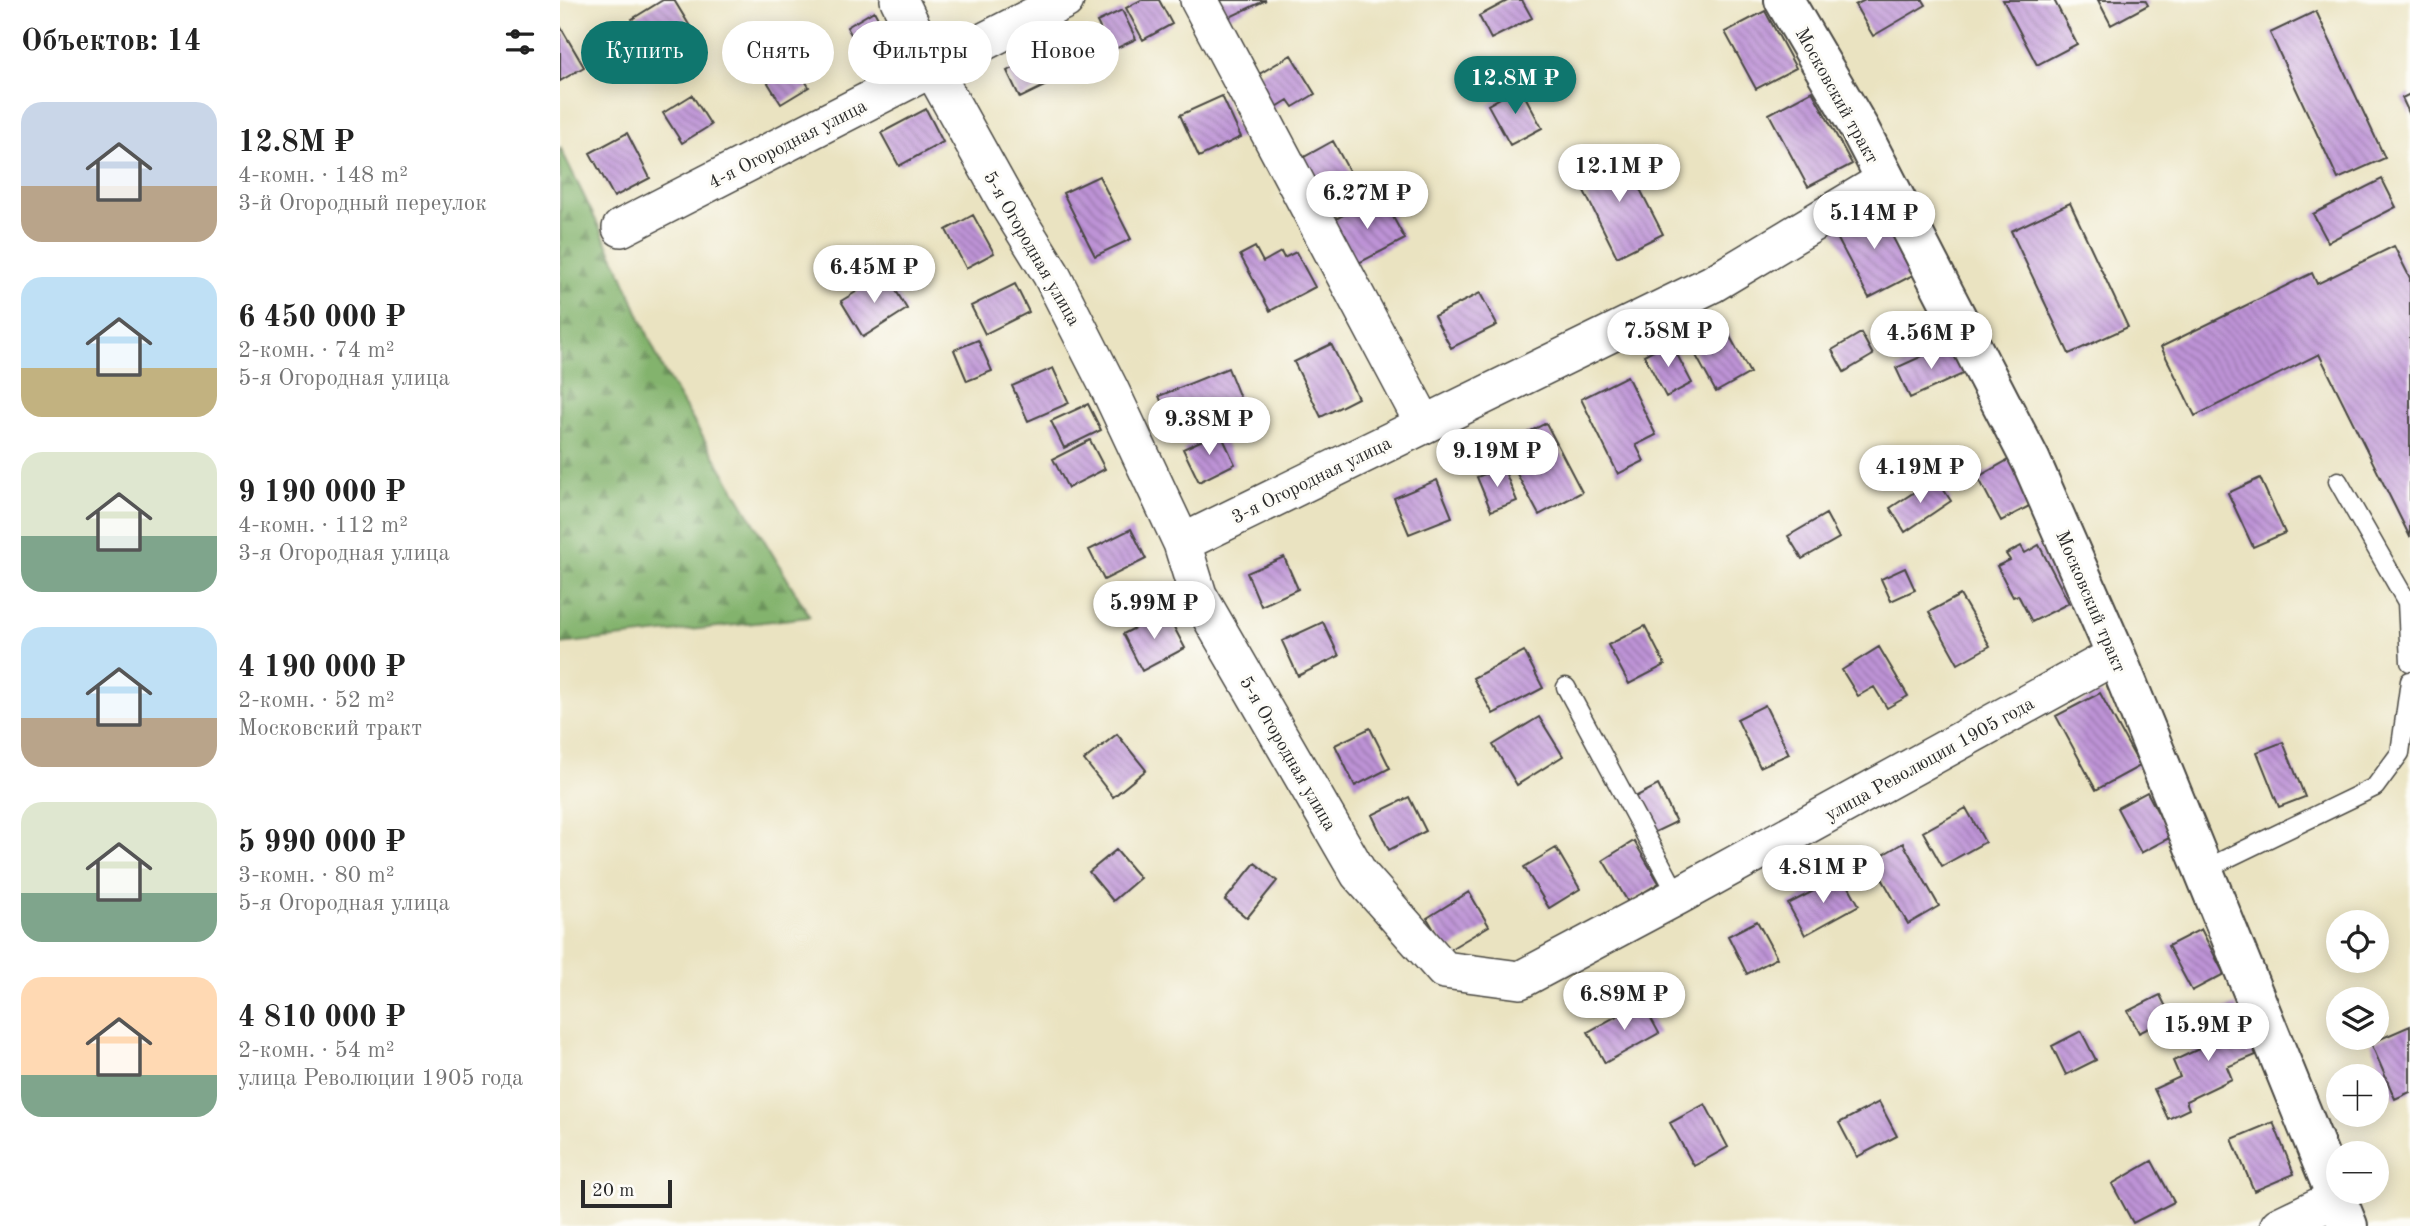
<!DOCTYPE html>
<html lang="ru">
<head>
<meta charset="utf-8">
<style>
  :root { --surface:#fff; --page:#f6f6f6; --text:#222; --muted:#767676; --accent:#0f766e }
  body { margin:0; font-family:"Old Standard TT",serif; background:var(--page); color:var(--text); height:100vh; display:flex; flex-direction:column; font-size:26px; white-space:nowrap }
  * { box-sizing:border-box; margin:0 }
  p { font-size:23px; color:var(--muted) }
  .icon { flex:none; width:38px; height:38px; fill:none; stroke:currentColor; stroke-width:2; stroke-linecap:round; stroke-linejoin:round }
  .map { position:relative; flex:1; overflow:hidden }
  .drawer { display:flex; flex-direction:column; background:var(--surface); width:560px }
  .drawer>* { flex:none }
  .hud { position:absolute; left:21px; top:21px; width:665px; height:63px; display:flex; gap:14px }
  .controls { position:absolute; left:1766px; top:910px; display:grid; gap:14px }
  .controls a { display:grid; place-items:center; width:63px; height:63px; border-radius:50%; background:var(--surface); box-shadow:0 4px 18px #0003; font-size:35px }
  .scale { position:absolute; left:21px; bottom:18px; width:91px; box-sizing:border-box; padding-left:7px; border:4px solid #2b2b2b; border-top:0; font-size:19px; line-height:24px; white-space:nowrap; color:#2b2b2b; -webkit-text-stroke:5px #fdfcf7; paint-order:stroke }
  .price { position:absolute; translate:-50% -60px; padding:0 16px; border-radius:24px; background:#fff; color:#222; font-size:23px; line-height:46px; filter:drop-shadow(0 2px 4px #0008) }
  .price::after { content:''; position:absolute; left:50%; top:42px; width:21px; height:16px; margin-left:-10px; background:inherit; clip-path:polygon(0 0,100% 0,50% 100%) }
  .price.active { background:var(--accent); color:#fff }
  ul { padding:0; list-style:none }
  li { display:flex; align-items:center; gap:21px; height:175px; padding:0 21px }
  li span { display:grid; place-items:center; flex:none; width:196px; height:140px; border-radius:21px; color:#555 }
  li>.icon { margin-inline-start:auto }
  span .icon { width:84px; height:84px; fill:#fffc; stroke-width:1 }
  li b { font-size:30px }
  h2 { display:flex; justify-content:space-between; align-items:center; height:84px; padding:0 21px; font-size:30px }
  .tag { padding:0 24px; border-radius:32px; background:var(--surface); box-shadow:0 4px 18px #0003; font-size:24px; line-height:63px }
  .tag.active { background:var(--accent); color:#fff }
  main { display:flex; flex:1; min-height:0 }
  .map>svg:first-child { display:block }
  .forest { fill:url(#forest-firs); stroke:#576f4c; stroke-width:2 }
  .building { fill:url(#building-back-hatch) }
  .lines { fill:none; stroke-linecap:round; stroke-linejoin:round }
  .service-casing { stroke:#484742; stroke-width:21 }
  .minor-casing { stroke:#484742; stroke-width:40 }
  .primary-casing { stroke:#484742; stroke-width:42 }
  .service { stroke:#fff; stroke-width:18 }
  .minor { stroke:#fff; stroke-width:37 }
  .primary { stroke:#fff; stroke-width:38 }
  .labels { text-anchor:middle; stroke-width:6; stroke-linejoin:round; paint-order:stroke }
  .street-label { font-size:19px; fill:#2b2b2b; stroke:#fdfcf7 }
</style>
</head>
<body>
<main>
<section class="drawer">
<h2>Объектов: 14<svg class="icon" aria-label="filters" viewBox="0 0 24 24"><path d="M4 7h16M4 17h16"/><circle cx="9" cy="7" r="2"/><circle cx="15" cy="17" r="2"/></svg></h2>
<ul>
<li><span style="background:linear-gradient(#c9d6e8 60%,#b9a48a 0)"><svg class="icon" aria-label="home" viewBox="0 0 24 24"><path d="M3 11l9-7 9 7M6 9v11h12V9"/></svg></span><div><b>12.8M ₽</b><p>4-комн. · 148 m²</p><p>3-й Огородный переулок</p></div></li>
<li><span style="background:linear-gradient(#bfe0f5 65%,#c2b280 0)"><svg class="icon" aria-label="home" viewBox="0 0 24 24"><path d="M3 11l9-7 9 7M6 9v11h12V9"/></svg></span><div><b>6 450 000 ₽</b><p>2-комн. · 74 m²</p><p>5-я Огородная улица</p></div></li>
<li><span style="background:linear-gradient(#dfe7d0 60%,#7fa58c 0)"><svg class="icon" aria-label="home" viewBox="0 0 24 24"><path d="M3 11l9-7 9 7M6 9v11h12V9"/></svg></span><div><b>9 190 000 ₽</b><p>4-комн. · 112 m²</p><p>3-я Огородная улица</p></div></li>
<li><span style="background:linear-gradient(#bfe0f5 65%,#b9a48a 0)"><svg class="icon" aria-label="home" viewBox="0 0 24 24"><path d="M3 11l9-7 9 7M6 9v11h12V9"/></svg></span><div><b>4 190 000 ₽</b><p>2-комн. · 52 m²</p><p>Московский тракт</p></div></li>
<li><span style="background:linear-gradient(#dfe7d0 65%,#7fa58c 0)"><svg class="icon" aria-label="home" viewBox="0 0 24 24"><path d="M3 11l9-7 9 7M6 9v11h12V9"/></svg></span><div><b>5 990 000 ₽</b><p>3-комн. · 80 m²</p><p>5-я Огородная улица</p></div></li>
<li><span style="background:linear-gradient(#ffd9b3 70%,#7fa58c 0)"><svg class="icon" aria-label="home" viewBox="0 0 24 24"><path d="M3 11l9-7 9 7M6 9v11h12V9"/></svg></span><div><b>4 810 000 ₽</b><p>2-комн. · 54 m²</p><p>улица Революции 1905 года</p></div></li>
</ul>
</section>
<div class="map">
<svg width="1850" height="1226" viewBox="0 0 1850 1226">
  <defs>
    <pattern id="forest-firs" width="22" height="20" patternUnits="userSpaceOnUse" patternTransform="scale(1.75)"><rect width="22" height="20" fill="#83b36d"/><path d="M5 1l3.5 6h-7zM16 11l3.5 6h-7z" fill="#6b925a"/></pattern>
    <pattern id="building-back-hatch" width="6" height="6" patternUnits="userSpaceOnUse" patternTransform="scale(1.75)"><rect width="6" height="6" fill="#bd93d6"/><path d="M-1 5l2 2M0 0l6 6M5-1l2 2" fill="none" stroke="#9a78ae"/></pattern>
  </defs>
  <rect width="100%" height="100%" fill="#fdfcf7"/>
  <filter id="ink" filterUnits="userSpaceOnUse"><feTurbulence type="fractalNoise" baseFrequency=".0143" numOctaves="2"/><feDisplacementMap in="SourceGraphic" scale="14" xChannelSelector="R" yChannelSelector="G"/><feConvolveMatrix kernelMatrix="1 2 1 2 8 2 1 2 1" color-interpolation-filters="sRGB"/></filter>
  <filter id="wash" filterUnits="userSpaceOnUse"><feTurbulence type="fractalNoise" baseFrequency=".00686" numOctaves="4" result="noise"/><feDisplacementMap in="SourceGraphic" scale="28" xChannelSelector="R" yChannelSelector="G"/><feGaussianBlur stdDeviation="1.57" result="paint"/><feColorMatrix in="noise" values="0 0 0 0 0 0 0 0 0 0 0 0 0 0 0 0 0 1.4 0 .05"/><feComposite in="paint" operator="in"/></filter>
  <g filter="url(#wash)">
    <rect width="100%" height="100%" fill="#eae3c1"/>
    <path class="forest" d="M0 147 59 268 103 370 250 617 0 644Z"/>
    <g id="blocks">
      <path class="building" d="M103 0H114L131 28 92 52 72 19Z
        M581 0H599L612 24 583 40 566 8Z
        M660 0H706L668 18Z
        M949 0H962L972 18 931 39 919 16Z
        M1305 0H1363L1366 5 1313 36 1295 5Z
        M1443 0H1494L1517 44 1477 65Z
        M1538 0H1585L1588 5 1551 25Z
        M562 10 576 39 551 51 537 22Z
        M314 11 339 57 312 72 287 27Z
        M1205 11 1236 68 1196 89 1165 32Z
        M1756 11 1825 158 1778 179 1710 33Z
        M0 26 24 67 0 81Z
        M533 30 546 56 460 98 447 71Z
        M233 50 244 68 239 71 249 87 221 104 200 70Z
        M731 55 755 94 733 107 728 100 710 111 691 79Z
        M960 87 982 128 950 145 928 105Z
        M1252 91 1292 164 1248 187 1209 114Z
        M1850 94V115L1842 98Z
        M132 95 151 125 122 143 103 113Z
        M662 96 681 137 639 157 620 115Z
        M366 109 383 142 339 166 321 133Z
        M67 133 90 178 54 197 30 153Z
        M773 141 793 178 759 196 739 160Z
        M1060 150 1103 234 1057 257 1015 173Z
        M539 176 571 239 535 256 503 193Z
        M1822 179 1836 207 1768 242 1753 214Z
        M821 195 845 239 793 266 770 222Z
        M1510 203 1568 327 1509 354 1451 231Z
        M1318 204 1355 274 1309 298 1272 228Z
        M413 215 434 253 406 268 386 230Z
        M1834 246 1850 278V537L1759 354 1635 416 1601 347 1752 273 1757 284Z
        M695 247 703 262 721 252 724 258 736 252 755 287 710 311 680 255Z
        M326 274 347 309 303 337 281 301Z
        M455 284 469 312 425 334 411 306Z
        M920 293 937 325 891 348 874 316Z
        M1168 333 1190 373 1156 392 1134 352Z
        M1301 333 1313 355 1284 372 1272 350Z
        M418 340 432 371 407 381 394 350Z
        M1110 341 1132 383 1106 397 1084 355Z
        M1391 343 1405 373 1350 398 1336 368Z
        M771 344 798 398 761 417 734 362Z
        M493 368 509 403 468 421 452 386Z
        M668 368 684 408 615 436 599 396Z
        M1067 376 1096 435 1076 445 1084 461 1058 474 1021 399Z
        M528 404 541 430 504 448 491 421Z
        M986 423 1022 492 979 515 942 446Z
        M660 432 675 464 639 482 623 449Z
        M530 440 545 469 508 488 493 459Z
        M1450 459 1473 504 1441 521 1418 477Z
        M943 467 957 501 931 511 917 477Z
        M1376 478 1391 501 1345 532 1330 508Z
        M1700 478 1725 533 1693 547 1668 493Z
        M877 480 892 517 849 534 834 498Z
        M1266 514 1279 538 1242 559 1228 536Z
        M571 529 586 559 544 580 529 550Z
        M1479 545 1509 603 1472 622 1458 595 1453 597 1437 566 1450 560 1446 554 1461 546 1465 553Z
        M724 557 738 589 701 606 687 573Z
        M1345 568 1355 590 1331 601 1321 579Z
        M1400 595 1430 646 1398 664 1369 612Z
        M606 612 625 648 582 671 563 634Z
        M763 622 779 656 738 676 722 641Z
        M1085 626 1105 665 1069 684 1048 645Z
        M1319 647 1348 696 1327 708 1314 687 1298 696 1282 670Z
        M964 651 983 688 933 714 913 678Z
        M1540 693 1580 766 1536 790 1496 716Z
        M1205 705 1229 754 1200 767 1177 719Z
        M979 717 1003 756 957 785 933 745Z
        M810 728 830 768 795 786 775 745Z
        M557 734 586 770 553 797 524 760Z
        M1723 742 1745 797 1719 807 1697 752Z
        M1098 785 1116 822 1091 834 1073 798Z
        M1587 792 1611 837 1581 853 1557 808Z
        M849 797 866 831 829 850 812 815Z
        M1406 808 1425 842 1382 866 1363 832Z
        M1074 841 1099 883 1068 902 1043 860Z
        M1343 843 1379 906 1348 924 1312 861Z
        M996 848 1020 889 989 908 964 867Z
        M556 850 580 878 553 901 529 872Z
        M695 863 717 881 687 918 665 900Z
        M1283 876 1299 905 1245 935 1228 904Z
        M909 892 929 926 887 951 867 918Z
        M1197 921 1217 958 1187 974 1168 936Z
        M1641 929 1664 974 1632 991 1608 946Z
        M1600 995 1611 1017 1579 1033 1568 1011Z
        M1082 1002 1099 1033 1045 1063 1028 1032Z
        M1676 1005 1696 1055 1667 1067 1672 1079 1626 1101 1629 1109 1608 1119 1594 1089 1620 1077 1613 1061 1656 1041 1647 1016Z
        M1850 1026V1092L1835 1099 1811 1043Z
        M1521 1031 1536 1060 1506 1075 1492 1046Z
        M1319 1102 1337 1136 1297 1157 1279 1123Z
        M1145 1104 1168 1147 1134 1166 1110 1123Z
        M1713 1122 1734 1174 1694 1191 1672 1139Z
        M1592 1161 1614 1202 1573 1223 1552 1184Z"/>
    </g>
  </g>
  <g filter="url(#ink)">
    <use href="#blocks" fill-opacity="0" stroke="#484742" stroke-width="2"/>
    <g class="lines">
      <g class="service-casing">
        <path id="service" d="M1778 481 1847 602 1850 662
          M1006 687 1118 896
          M1643 870 1815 787 1840 753 1850 681"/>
      </g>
      <g class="minor-casing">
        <path id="minor" d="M339 0 372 68 446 201 491 274 550 390 622 543 638 595 799 874 884 970 960 980 1118 896 1556 655
          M639 0 864 424
          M61 228 505 0
          M622 543 1152 284 1325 180
          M1719 1226 1777 1198"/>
      </g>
      <g class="primary-casing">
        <path id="primary" d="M1224 0 1299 128 1471 461 1556 655 1788 1226"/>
      </g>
      <use href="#service" class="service"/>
      <use href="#minor" class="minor"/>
      <use href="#primary" class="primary"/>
    </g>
  </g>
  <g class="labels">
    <g class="street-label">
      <text transform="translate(1278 95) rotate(61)" y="7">Московский тракт</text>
      <text transform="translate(227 143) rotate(-27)" y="7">4-я Огородная улица</text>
      <text transform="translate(473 248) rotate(60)" y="7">5-я Огородная улица</text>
      <text transform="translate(751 479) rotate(-26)" y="7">3-я Огородная улица</text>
      <text transform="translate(1532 601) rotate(67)" y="7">Московский тракт</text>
      <text transform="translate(729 753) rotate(60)" y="7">5-я Огородная улица</text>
      <text transform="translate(1369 758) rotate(-29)" y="7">улица Революции 1905 года</text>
    </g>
  </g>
</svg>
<div class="controls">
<a><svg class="icon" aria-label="locate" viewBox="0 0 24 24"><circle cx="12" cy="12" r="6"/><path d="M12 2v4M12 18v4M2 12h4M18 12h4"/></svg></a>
<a><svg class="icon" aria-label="layers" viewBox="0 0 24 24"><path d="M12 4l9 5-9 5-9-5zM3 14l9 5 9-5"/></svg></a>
<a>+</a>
<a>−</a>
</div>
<div class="scale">20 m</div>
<b class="price active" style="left:955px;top:116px">12.8M ₽</b>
<b class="price" style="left:1059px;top:204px">12.1M ₽</b>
<b class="price" style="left:807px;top:231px">6.27M ₽</b>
<b class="price" style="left:1314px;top:251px">5.14M ₽</b>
<b class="price" style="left:314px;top:305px">6.45M ₽</b>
<b class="price" style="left:1108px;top:369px">7.58M ₽</b>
<b class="price" style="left:1371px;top:371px">4.56M ₽</b>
<b class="price" style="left:649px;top:457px">9.38M ₽</b>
<b class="price" style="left:937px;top:489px">9.19M ₽</b>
<b class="price" style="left:1360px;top:505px">4.19M ₽</b>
<b class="price" style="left:594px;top:641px">5.99M ₽</b>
<b class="price" style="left:1263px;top:905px">4.81M ₽</b>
<b class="price" style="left:1064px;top:1032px">6.89M ₽</b>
<b class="price" style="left:1648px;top:1063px">15.9M ₽</b>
<div class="hud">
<a class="tag active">Купить</a>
<a class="tag">Снять</a>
<a class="tag">Фильтры</a>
<a class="tag">Новое</a>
</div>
</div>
</main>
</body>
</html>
